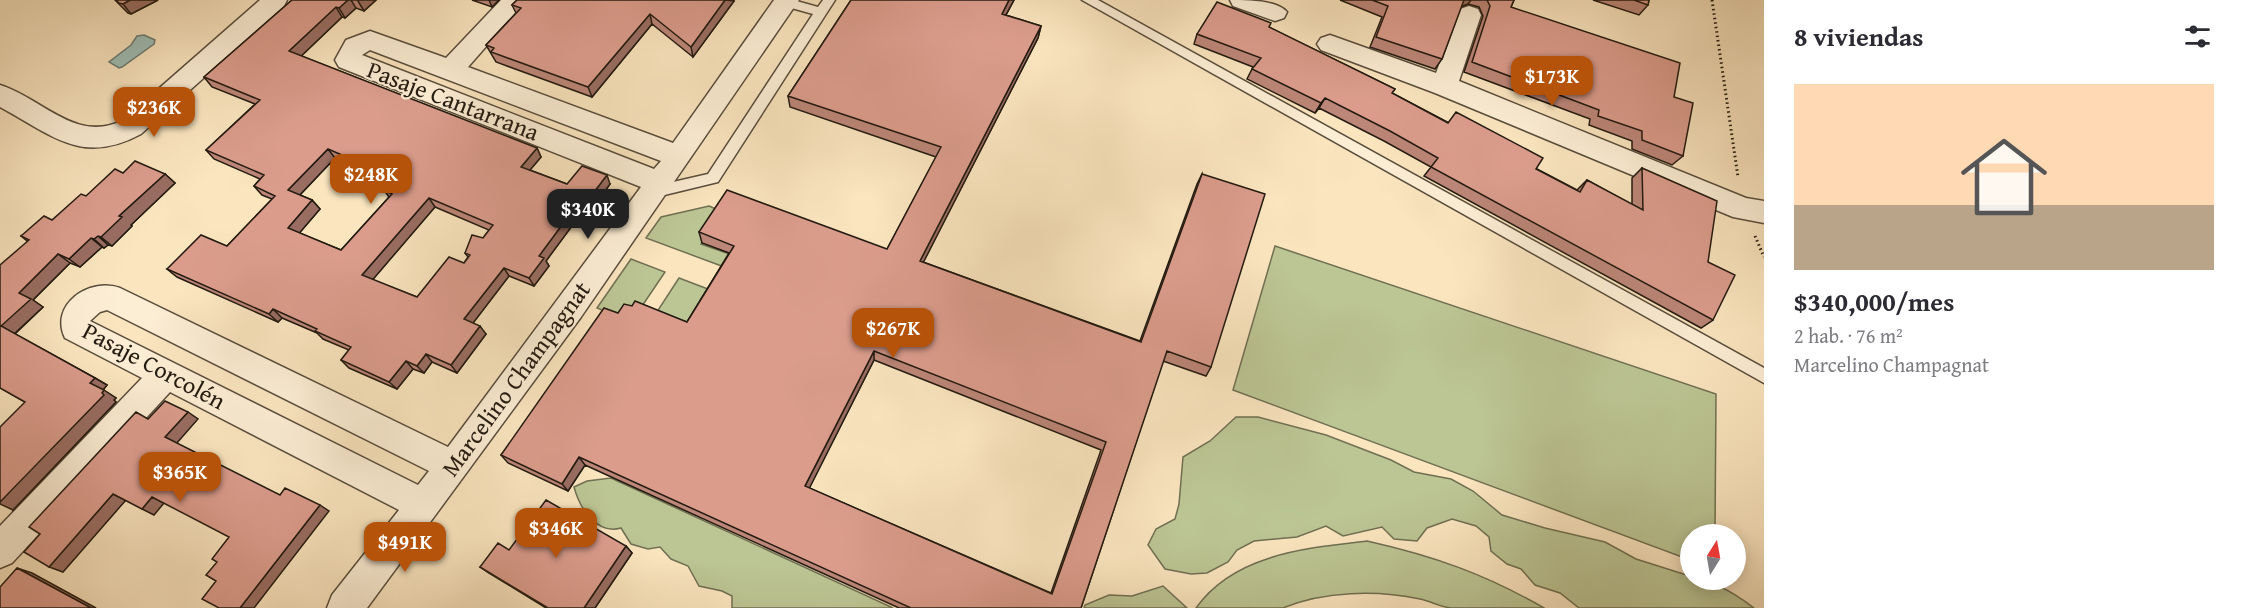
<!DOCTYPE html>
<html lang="es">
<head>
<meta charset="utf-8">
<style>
  :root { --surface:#fff; --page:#f2f2f3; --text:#2b2b33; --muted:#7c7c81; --line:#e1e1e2; --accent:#b45309 }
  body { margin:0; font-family:"Gentium Book Plus",serif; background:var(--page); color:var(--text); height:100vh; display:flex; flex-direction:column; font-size:22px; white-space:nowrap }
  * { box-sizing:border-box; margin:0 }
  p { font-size:20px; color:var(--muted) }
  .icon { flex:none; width:33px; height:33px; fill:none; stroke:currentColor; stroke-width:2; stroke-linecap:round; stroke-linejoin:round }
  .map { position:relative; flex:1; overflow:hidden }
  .side { display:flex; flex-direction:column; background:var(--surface); width:480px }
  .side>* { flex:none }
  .needle { width:39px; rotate:11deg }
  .controls { position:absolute; left:1680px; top:524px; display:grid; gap:12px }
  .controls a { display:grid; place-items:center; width:66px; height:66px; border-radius:50%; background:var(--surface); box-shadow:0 3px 15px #0003; font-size:30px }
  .price { position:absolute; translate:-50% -51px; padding:0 14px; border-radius:12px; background:var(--accent); color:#fff; font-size:20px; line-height:39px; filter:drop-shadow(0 2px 3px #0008) }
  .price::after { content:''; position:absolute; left:50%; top:36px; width:18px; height:14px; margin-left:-9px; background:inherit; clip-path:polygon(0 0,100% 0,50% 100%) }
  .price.selected { background:#222; color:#fff }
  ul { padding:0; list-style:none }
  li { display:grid; align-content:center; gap:12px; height:318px; padding:0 30px }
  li+li { border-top:2px solid var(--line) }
  li span { display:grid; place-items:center; height:186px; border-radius:0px; color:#555 }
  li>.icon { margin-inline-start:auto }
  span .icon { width:108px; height:108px; fill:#fffc; stroke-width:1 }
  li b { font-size:26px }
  h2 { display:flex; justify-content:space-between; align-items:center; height:72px; padding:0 30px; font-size:26px }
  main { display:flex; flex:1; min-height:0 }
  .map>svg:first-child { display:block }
  .green { fill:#bcc594; stroke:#707052; stroke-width:1.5 }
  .water { fill:#9fbeb6; stroke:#6d7c74; stroke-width:1.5 }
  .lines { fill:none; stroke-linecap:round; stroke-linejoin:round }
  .service-casing { stroke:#594d3c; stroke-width:3 }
  .minor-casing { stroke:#594d3c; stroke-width:3 }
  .path { stroke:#231a10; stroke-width:3; stroke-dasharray:1.5 3; stroke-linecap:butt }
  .service { fill:#fceed5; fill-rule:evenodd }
  .minor { fill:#fceed5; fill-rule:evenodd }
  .wall { fill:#bc8678; stroke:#231a10; stroke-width:1.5; fill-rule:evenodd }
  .shaded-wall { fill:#996d62; stroke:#231a10; stroke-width:1.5 }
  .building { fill:#db9c8c; stroke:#231a10; stroke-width:1.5; fill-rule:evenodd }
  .labels { text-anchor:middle; stroke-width:4.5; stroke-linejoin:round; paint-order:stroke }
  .street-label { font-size:24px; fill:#231a10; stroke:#fceed5 }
</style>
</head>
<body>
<main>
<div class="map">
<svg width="1764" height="608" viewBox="0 0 1764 608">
  <rect width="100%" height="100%" fill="#fae5bf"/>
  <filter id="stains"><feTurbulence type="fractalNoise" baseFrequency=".00333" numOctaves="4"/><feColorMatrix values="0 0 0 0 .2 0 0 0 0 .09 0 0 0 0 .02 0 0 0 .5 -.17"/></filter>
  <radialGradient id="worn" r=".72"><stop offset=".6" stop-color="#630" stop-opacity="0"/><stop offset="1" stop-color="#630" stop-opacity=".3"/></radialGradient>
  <path class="green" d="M709 206 721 211 701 244 735 256 727 268 646 238 661 217Z
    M1275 246 1716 394 1715 534H1690V560L1233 390Z
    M631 259 665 272 636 315 623 319 597 308Z
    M679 278 713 291 681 343 651 321Z
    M1236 417H1258L1326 435 1391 460 1414 472 1451 479 1473 491 1502 515 1545 528 1605 542 1636 559 1690 576V579C1713 579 1737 595 1754 608H1579L1560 593 1535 585 1521 569 1507 564 1491 551 1489 537 1476 526 1452 519 1427 528 1417 541 1394 539 1382 527 1343 536 1326 526 1297 537 1254 541 1237 550 1228 562 1207 573 1191 574 1165 569 1148 545 1156 529 1175 519 1179 504 1183 457 1210 441Z
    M611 478 893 608H732V596L722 591 699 586 688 566 671 559 660 547 648 549 631 544 621 528C597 535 580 509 574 487L587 481Z
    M1367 541C1434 556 1485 574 1544 608 1513 608 1482 608 1451 608 1440 607 1430 601 1420 599 1377 590 1324 591 1283 608H1196C1234 554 1307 548 1367 541Z
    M1163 586 1187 608H1084L1085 605 1109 595 1132 596Z"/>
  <path class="water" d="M144 35 155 40 154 44 122 67 119 68 109 62 131 45 137 36Z"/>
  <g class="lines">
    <g class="service-casing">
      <path id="service" d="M780 0H793L818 7 823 0H835L718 182 652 198 647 196 645 192 647 188 708 174 813 14 781 5Z
        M1082 0H1098L1764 368V383Z"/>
    </g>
    <g class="minor-casing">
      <path id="minor" d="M260 0H287L284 6 141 134C82 166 52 135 0 107V85C44 99 76 144 123 120Z
        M501 0H527L468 67 673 143 774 0H799L581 317 367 608H327L332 595 399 510 170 392 12 563 0 568V526L142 378 65 338C49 305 89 277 120 288L448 447 641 187 339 67 335 60 346 40 370 31 446 58ZM370 50 661 161 654 169 362 55ZM107 310 429 471 418 485 90 321 100 312Z
        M1230 0C1247 0 1277 0 1287 12L1284 18 1275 21 1233 6Z
        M1469 6 1478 9 1481 15 1459 81 1746 198 1764 201V223L1733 217 1435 93 1321 50 1317 44 1321 38 1330 35 1436 73 1457 15 1460 9Z"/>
    </g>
    <path class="path" d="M1712 0 1738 177
      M1755 236 1764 257"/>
    <use href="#service" class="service"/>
    <use href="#minor" class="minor"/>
  </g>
  <path class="wall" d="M115 0H158L131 14 128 13Z
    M292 0H376L364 11 356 8 345 18 342 17 301 56 537 148 541 157 530 170 567 184H610L592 209 586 207 546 261 549 266 534 286 509 276 473 323 486 334 457 373 432 362 424 373 413 369 397 389 349 368 341 360 349 350 323 339 317 333 282 318 278 322 177 277 167 269 227 246 272 199 262 195 254 186 260 179 214 159 206 150 255 104 212 87 204 77ZM335 158 391 183 384 190 389 197 341 250 299 233 320 209 312 200 300 195ZM435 207 489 230 483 238 465 253 468 257 464 263 417 297 372 280Z
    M472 0H499L492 7Z
    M517 0H734V1L693 57 652 24 592 97 496 62 486 45 516 13 512 5Z
    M851 0H1014L1006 15 1041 26 1038 38 923 262 1140 341 1197 184 1202 174 1211 367 1206 376 1163 361 1081 608H899L585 465 568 491 508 463 501 455 618 313 632 306 687 322 729 253 702 243 699 232 887 249 936 157 790 107 788 96ZM874 360 1101 450 1051 593 809 488Z
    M1340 0H1514L1511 7 1674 97 1683 156 1672 165 1632 149V141L1589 125 1590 119 1464 72 1483 16 1479 7 1468 4 1461 7 1442 59 1435 69 1370 47 1382 17Z
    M1593 0H1649L1648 5 1639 15Z
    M1269 27 1395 89 1392 93 1577 190 1587 180 1632 205V178L1642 168 1708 262 1713 320 1701 328 1424 176 1431 167 1384 141 1319 108 1315 113 1247 79 1253 67 1194 44 1197 34Z
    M123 173 165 174 175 183 131 225 132 226 112 246 108 245 104 248 102 247 80 267 70 263 33 300 43 307 15 334 95 378 107 385 103 390 116 398 114 400 116 402 13 510 25 402 0 388 27 241 21 236 52 220 86 196Z
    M626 546 632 553 595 608H546L489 573 480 567 509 550Z"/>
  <path class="shaded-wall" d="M130 0H158L131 14 123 4Z
    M348 0H351L356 8 345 18 339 8Z
    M359 0H376L364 11 358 1Z
    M489 0H499L492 7Z
    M725 0 734 1 693 57 691 47Z
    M1009 0H1014L1000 26 1002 14Z
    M1463 0H1471L1468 4 1458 8Z
    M336 7 342 17 296 61 289 51Z
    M650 14 652 24 592 97 588 87Z
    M1041 26 1038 38 919 271 920 261Z
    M1325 98 1319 108 1315 113 1321 103Z
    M537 148 541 157 525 176 521 167Z
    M328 149 335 158 296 199 288 190Z
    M165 174 175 183 131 225 132 226 112 246 101 237 119 216Z
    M607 175 610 184 592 209 588 200Z
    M429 198 435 207 369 284 362 275Z
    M582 198 586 207 546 261 549 266 534 286 529 278 539 256Z
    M312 200 320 209 296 237 288 228Z
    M98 236 108 245 104 248 94 239Z
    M91 238 102 247 80 267 69 259Z
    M58 254 70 263 33 300 43 307 14 334 1 326 19 293Z
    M504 268 509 276 470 327 464 319Z
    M273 309 282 318 278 322 269 314Z
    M480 326 486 334 457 373 451 365Z
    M874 351V360L807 493 805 486Z
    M426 354 432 362 424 373 417 366Z
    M406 361 413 369 397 389 389 382Z
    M95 378 107 385 102 391 90 383Z
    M104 390 116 398 114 400 116 402 13 510 0 504V502Z
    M188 412 198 419 176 444 165 437Z
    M579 457 585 465 568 491 562 484Z
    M113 494 126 500 63 572 49 567Z
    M152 497 164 503 154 515 142 509Z
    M320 505 329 511 254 608H240Z
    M626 546 632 553 595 608H584Z
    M17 568 32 573 96 608H91Z"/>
  <path class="building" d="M116 0H130L123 4 119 3Z
    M292 0H348L339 8 336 7 289 51 537 148 521 167 567 184 582 166 607 175 588 200 582 198 539 256 544 258 529 278 504 268 464 319 480 326 451 365 426 354 417 366 406 361 389 382 341 360 351 347 315 331 317 329 273 309 269 314 167 269 201 235 227 246 275 196 254 186 264 175 206 150 260 100 204 77ZM328 149 395 178 384 190 392 194 341 250 288 228 312 200 288 190ZM429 198 493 225 483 238 472 235 465 253 470 255 464 263 449 257 417 297 362 275Z
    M517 0H725L691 47 650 14 588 87 491 52 494 48 486 45 521 8 512 5Z
    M851 0H1009L1002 14 1041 26 920 261 1141 342 1202 174 1265 194 1211 367 1167 351 1081 608H911L579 457 562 484 501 455 604 308 618 313 624 304 632 306 635 301 687 322 734 246 699 232 727 190 887 249 941 147 788 96ZM874 351 1106 442 1052 594 805 486Z
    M1372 0H1464L1442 59 1376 37 1388 6Z
    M1487 0H1514L1511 7 1680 63 1674 97 1693 103 1683 156 1642 140V131L1598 116 1599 110 1472 62 1490 6Z
    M1634 0H1649L1648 5Z
    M1217 2 1271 23 1269 27 1395 89 1392 93 1448 123 1456 112 1543 158 1536 169 1580 192 1587 180 1643 210 1642 168 1717 201 1708 262 1735 275 1713 320 1431 167 1438 158 1390 131 1325 98 1321 103 1252 69 1261 58 1197 34Z
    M135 161 165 174 119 216 122 217 101 237 98 236 94 239 91 238 69 259 58 254 19 293 31 299 1 326 95 378 90 383 104 390 102 393 104 395 0 502V427L25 402 0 388V265L29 240 21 236 44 216 52 220 81 194 86 196 115 169 123 173Z
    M165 401 188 412 165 437 280 495 285 488 320 505 240 608H219L202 599 216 581 206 575 217 562 212 559 229 537 152 497 142 509 113 494 49 567 24 552 40 534 29 527 136 412 148 419Z
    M546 500 626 546 584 608H548L480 567 498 543 509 550Z
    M17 568 91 608H0V587Z"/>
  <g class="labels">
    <g class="street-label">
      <text transform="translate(453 101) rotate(21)" y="8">Pasaje Cantarrana</text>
      <text transform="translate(154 366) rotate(28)" y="8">Pasaje Corcolén</text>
      <text transform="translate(516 379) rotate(-54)" y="8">Marcelino Champagnat</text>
    </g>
  </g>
  <rect width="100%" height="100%" filter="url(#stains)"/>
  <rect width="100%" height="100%" fill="url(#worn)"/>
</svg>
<div class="controls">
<a><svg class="needle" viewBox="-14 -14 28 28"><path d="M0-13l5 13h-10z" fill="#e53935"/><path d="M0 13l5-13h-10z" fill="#7c7c81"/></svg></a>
</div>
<b class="price" style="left:1552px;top:107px">$173K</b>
<b class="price" style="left:154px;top:138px">$236K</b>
<b class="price" style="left:371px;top:205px">$248K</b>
<b class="price selected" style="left:588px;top:240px">$340K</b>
<b class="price" style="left:893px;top:359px">$267K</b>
<b class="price" style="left:180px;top:503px">$365K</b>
<b class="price" style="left:556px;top:559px">$346K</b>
<b class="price" style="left:405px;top:573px">$491K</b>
</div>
<section class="side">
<h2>8 viviendas<svg class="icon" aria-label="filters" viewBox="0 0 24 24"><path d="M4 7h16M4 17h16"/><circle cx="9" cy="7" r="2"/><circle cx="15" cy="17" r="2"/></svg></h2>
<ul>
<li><span style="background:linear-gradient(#ffd9b3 65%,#b9a48a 0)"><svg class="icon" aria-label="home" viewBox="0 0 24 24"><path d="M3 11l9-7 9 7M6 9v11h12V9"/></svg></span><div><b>$340,000/mes</b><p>2 hab. · 76 m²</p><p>Marcelino Champagnat</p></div></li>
</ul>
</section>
</main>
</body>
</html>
